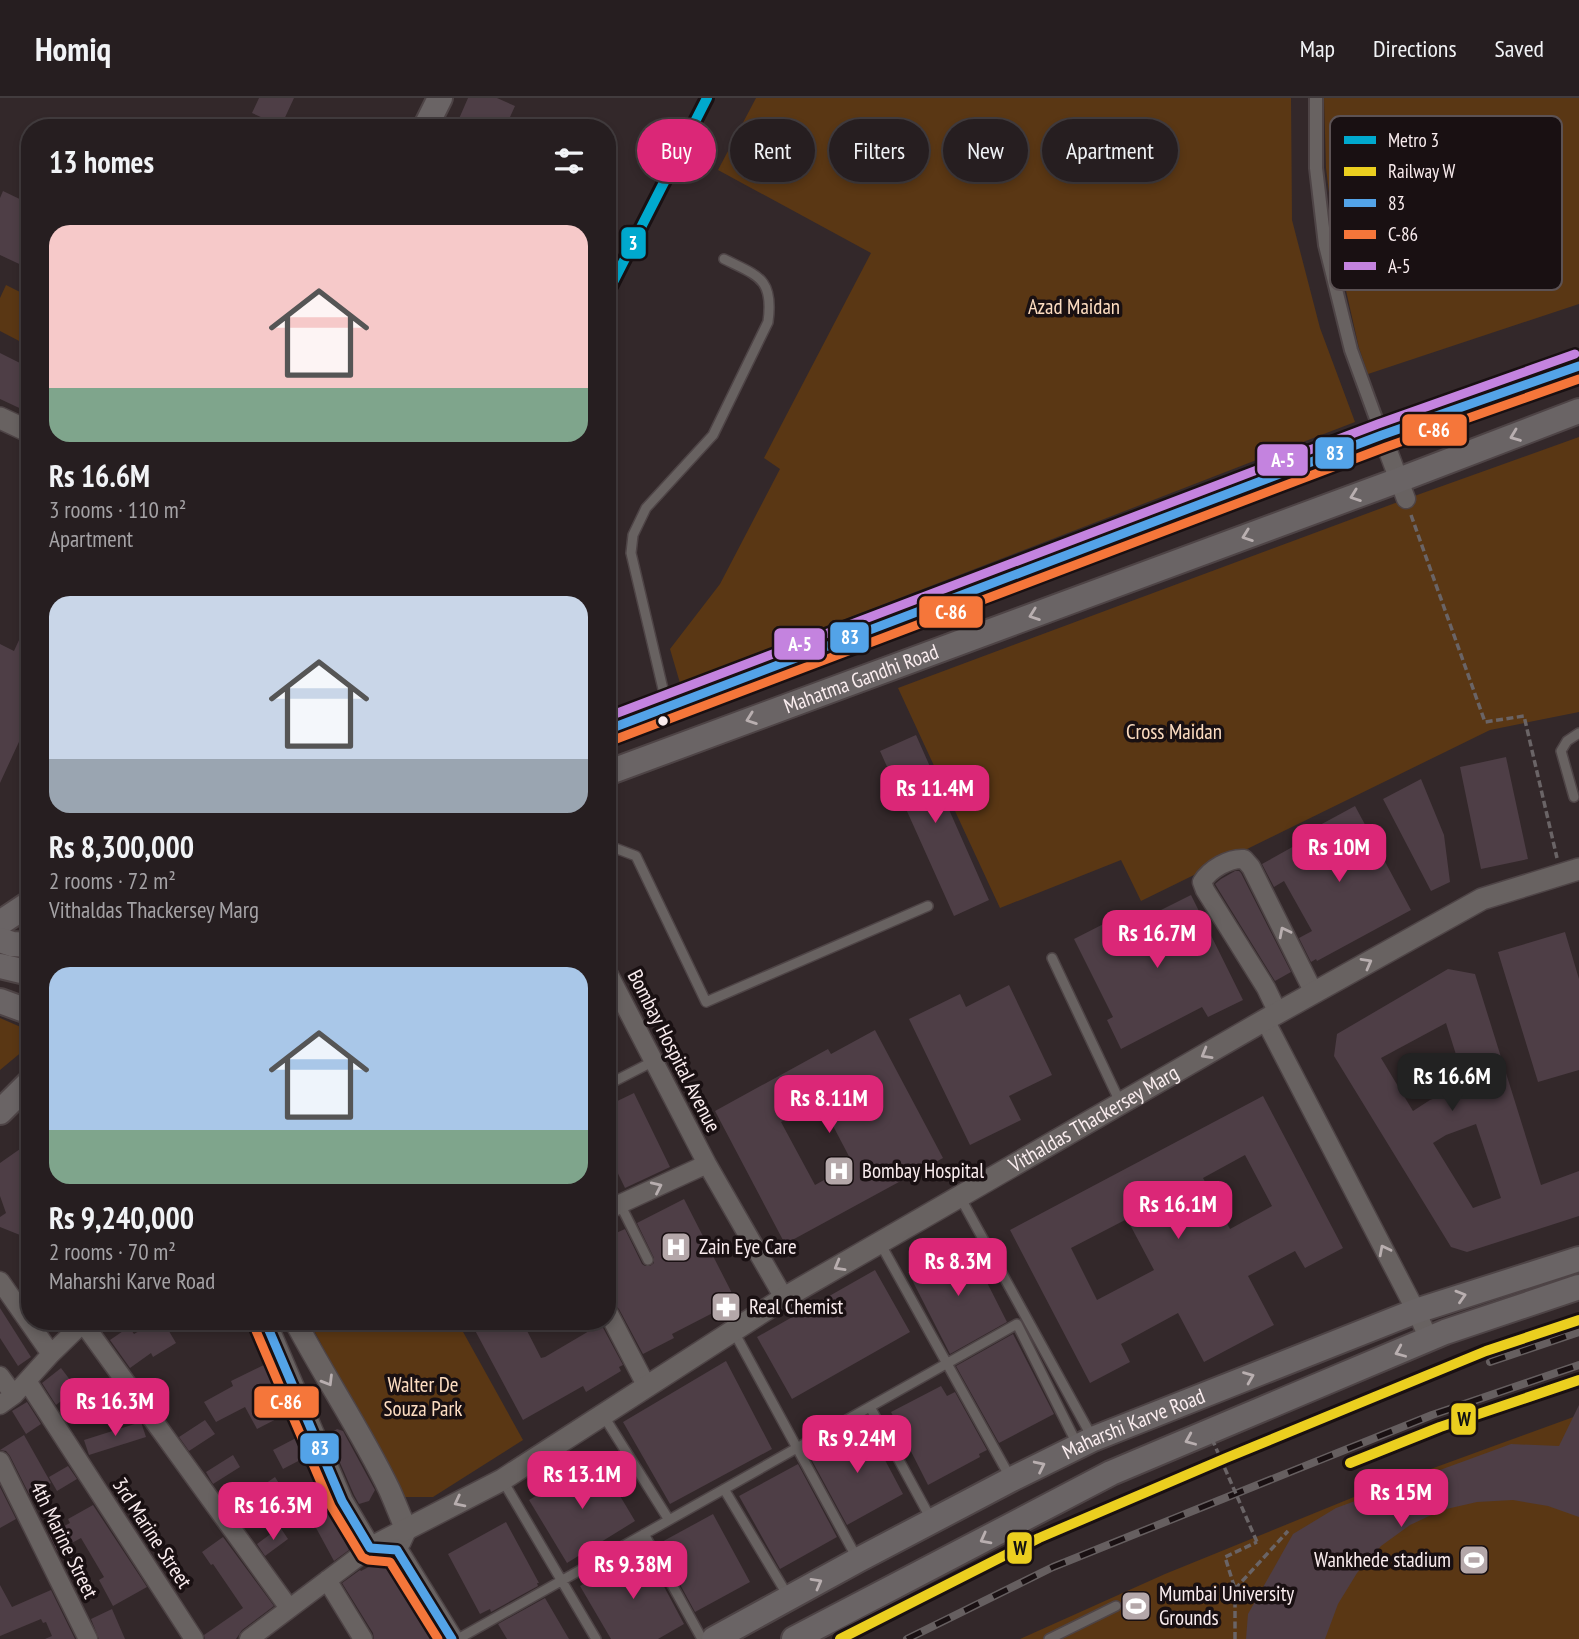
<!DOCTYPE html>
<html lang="en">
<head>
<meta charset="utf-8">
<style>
  :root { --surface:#261e20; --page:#2e2729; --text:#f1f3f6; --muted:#a4a2a5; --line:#423c3e; --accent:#db2777 }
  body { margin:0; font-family:"PT Sans Narrow",sans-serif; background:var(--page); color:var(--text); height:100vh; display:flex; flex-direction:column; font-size:26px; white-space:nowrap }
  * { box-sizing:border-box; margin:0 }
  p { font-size:23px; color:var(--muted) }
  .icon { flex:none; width:38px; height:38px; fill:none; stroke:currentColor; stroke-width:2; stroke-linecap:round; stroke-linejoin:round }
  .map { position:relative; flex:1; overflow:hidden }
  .details { position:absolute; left:21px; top:21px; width:595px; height:1211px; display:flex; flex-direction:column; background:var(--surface); border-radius:28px; box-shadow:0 4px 10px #0003,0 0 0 2px var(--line) }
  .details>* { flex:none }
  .banner { position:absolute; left:637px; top:21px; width:665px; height:63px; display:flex; gap:14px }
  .price { position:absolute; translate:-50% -60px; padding:0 16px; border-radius:14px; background:var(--accent); color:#fff; font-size:23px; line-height:46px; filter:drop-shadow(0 2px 4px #0008) }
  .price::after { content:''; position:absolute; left:50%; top:42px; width:21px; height:16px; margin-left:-10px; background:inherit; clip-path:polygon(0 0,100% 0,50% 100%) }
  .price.current { background:#222; color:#fff }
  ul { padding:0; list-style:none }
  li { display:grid; align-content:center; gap:14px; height:371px; padding:0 28px }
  li span { display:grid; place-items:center; height:217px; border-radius:21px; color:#555 }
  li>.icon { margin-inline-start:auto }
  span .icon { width:126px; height:126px; fill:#fffc; stroke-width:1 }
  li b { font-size:30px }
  h2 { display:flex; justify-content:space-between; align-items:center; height:84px; padding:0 28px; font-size:30px }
  .pill { padding:0 24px; border-radius:32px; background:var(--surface); box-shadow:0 4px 10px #0003,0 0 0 2px var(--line); font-size:24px; line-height:63px }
  .pill.current { background:var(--accent); color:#fff }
  header { display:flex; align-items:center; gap:42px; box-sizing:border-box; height:98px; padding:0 35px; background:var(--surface); border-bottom:2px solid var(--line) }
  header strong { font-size:33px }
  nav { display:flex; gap:38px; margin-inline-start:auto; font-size:24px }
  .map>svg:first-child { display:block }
  .green { fill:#5a3714 }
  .building { fill:#4e3e46; fill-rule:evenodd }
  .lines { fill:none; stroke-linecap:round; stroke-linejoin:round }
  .service-casing { stroke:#4e4446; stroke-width:12 }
  .pedestrian-casing { stroke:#4e4446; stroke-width:16 }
  .minor-casing { stroke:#4e4446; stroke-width:21 }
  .tertiary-casing { stroke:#4e4446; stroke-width:24 }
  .secondary-casing { stroke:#4e4446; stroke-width:28 }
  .path { stroke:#6a6466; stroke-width:3.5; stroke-dasharray:7 3.5; stroke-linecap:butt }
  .service { stroke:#686261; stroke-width:9 }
  .pedestrian { stroke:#686261; stroke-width:12 }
  .minor { stroke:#686261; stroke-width:18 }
  .tertiary { stroke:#686261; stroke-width:21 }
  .secondary { stroke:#6a6465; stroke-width:24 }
  .rail-casing { stroke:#665f60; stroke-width:8 }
  .rail { stroke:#191012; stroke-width:5; stroke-dasharray:16; stroke-linecap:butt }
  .path-bridge { stroke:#6a6466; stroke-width:3.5; stroke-dasharray:7 3.5; stroke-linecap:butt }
  .bus-1-casing { stroke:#191012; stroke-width:14 }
  .bus-2-casing { stroke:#191012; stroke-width:14 }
  .bus-3-casing { stroke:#191012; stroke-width:14 }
  .bus-1 { stroke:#53a3e8; stroke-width:9 }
  .bus-2 { stroke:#f5763a; stroke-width:9 }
  .bus-3 { stroke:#c483df; stroke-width:9 }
  .rail-1-casing { stroke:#191012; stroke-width:16 }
  .rail-1 { stroke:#ebcf1f; stroke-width:10 }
  .metro-1-casing { stroke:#191012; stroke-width:16 }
  .metro-1 { stroke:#00a9ce; stroke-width:10 }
  .oneway { stroke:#b9afb0 }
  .oneway2 { stroke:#b8aeaf }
  .bus-dot { fill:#f9ecee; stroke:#191012; stroke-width:2.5 }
  .labels { text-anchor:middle; stroke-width:7; stroke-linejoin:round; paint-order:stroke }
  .park-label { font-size:21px; fill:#fdddc1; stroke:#191012 }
  .street-label { font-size:21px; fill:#f9ecee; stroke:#191012 }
  .poi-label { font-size:21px; fill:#f9ecee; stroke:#191012; text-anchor:start }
  .key { fill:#191012; stroke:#5c5254; stroke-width:2 }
  .key-label { font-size:19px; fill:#f9ecee }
  .line-badge { stroke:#191012; stroke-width:2.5 }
  .badge-label { font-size:19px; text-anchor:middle; font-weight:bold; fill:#fff }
  .pale-badge-label { font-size:19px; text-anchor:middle; font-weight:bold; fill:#111 }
</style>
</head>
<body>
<header>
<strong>Homiq</strong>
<nav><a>Map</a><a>Directions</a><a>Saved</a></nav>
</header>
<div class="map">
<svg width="1579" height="1541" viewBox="0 0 1579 1541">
  <rect width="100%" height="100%" fill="#33282a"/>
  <path class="green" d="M756 0H1291L1292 122 1320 230 1355 324 680 585 670 551 720 486 780 371 764 360 871 155 718 72Z
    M1324 0H1579V206L1368 276 1359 250 1335 144 1326 70Z
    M6 187 30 199V231L23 245 0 233V200Z
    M1579 339V614L1490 632 1141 803 1121 762 1000 810 898 590 1406 401Z
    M0 920 30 933V947L0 972Z
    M309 1223H457L523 1342 433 1399H402Z
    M1579 1317V1541H1020L1165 1476 1354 1399Z"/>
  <path class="building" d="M259 0H294L281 28 252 15Z
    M468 0H497L515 8 505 30H474L458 23Z
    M3 93 30 106V171L0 157V100Z
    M0 255 30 270V315L0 301Z
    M30 518V620L0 685V546L14 553Z
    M916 637 989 802 954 818 880 653Z
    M1506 659 1528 761 1481 771 1460 669Z
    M1421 681 1444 737 1450 784 1431 793 1383 701Z
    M1355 708 1411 812 1317 863 1316 861 1311 864 1299 840 1312 833 1284 783 1274 789 1262 766 1323 732 1320 727Z
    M1235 773H1239L1241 775 1291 874 1275 883 1215 786 1221 781Z
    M1191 797 1243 902 1208 919 1202 909 1121 951 1107 922 1113 919 1074 841 1129 813 1135 825Z
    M1565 834 1579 881V972L1538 984 1498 854Z
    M1448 871 1475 876 1541 1087 1579 1073V1118L1467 1154 1451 1149 1334 958 1337 936ZM1446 925 1466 988 1430 1002 1413 1013 1381 960ZM1476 1026 1501 1100 1473 1110 1433 1045 1446 1037Z
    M1009 887 1052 977 1009 998 1021 1022 970 1047 909 921 960 896 966 909Z
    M875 932 943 1060 785 1146 715 1013 828 951 831 956ZM820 1003 853 1066 815 1087 781 1024Z
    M634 995 670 1069 625 1090 607 1053V1008Z
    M1263 998 1343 1150 1305 1170 1295 1153 1248 1178 1274 1227 1204 1264 1178 1215 1121 1246 1130 1264 1090 1285 1010 1132ZM1245 1057 1272 1108 1230 1131 1203 1080ZM1127 1121 1154 1172 1097 1202 1071 1150Z
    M30 1044V1141L0 1129V1119L6 1115 0 1098V1065Z
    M684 1101 736 1203 672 1236 674 1240 643 1256 619 1211 614 1206 609 1205 607 1201V1139L625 1131 642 1166 645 1168H650L654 1165V1160L637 1125Z
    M967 1145 1007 1224 950 1256 908 1174Z
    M875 1172 910 1234 792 1301 757 1239Z
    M0 1210 31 1259 18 1268 0 1240Z
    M156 1223H163L176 1245 153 1259 151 1255 130 1270 110 1242 129 1229 134 1236Z
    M470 1223H522L541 1260 545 1259 601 1226 623 1267 619 1269 621 1273 586 1294 583 1288 523 1322Z
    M1013 1236 1054 1316 999 1345 956 1268Z
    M726 1263 772 1351 670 1406 623 1324Z
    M266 1266 290 1314 257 1331 245 1309 216 1324 204 1304 233 1288 231 1283Z
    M61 1270 77 1291 56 1307 42 1285Z
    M941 1288 947 1298 955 1294 987 1352 979 1356 980 1359 928 1387 891 1314Z
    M27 1304 41 1326 26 1336 12 1313Z
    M1579 1307V1419L1548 1408 1513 1402 1477 1404 1442 1412 1410 1427 1381 1448 1357 1475 1338 1506 1325 1541H1246L1248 1516 1293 1436 1336 1410 1511 1346 1559 1348Z
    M205 1322 215 1336 189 1353 179 1339Z
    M141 1324 146 1339 89 1357 84 1342Z
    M867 1328 903 1396 847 1427 810 1359Z
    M337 1331 343 1333 375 1392 369 1403 359 1406 354 1397 328 1337Z
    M24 1337 51 1385 29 1396 10 1358 6 1353 0 1352Z
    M296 1340 306 1359 283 1371 273 1352Z
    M233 1357 240 1369 213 1386 206 1374Z
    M598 1361 635 1423 567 1465 529 1402Z
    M798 1366 837 1439 780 1471 739 1398Z
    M68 1368 77 1381 57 1393 49 1379Z
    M275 1379 288 1400 273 1411 259 1390Z
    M317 1386 334 1418 332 1419 349 1452 334 1463 315 1428 312 1430 294 1398Z
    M0 1389 16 1421 0 1430Z
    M93 1407 147 1489 113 1508 99 1482 104 1479 81 1440 57 1453 49 1436 70 1425 68 1421Z
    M713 1416 750 1484 695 1514 658 1446Z
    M506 1424 539 1485H537L538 1488 491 1514 490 1511 480 1516 448 1456Z
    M280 1429 288 1441 265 1458 257 1446Z
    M223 1439 274 1508 242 1532 236 1541H205L204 1537 243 1510 213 1466 211 1467 202 1454Z
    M642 1452 643 1454 645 1453 684 1526 658 1541H611L580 1488Z
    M387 1463 412 1510 431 1541H374L373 1535 342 1485 360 1472 361 1473 378 1464Z
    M0 1487 12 1509 51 1492 75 1541H45L52 1538 46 1524 43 1525 41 1521 0 1538Z
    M545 1500 569 1541H507L498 1526Z
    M112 1511 125 1541H99L91 1521Z"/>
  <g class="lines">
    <g class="service-casing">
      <path id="service" d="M667 608 631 455 633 437 646 410 713 337 768 224C774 180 758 178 724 161
        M1574 699 1561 653 1567 643 1579 635
        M607 747 636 758 706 904 928 808
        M1052 860 1120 1004
        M607 987 654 963
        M960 1099 1092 1339
        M620 1106 648 1162
        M880 1145 1010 1379
        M734 1234 858 1462
        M870 1309 931 1421
        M603 1317 669 1422
        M503 1383 596 1541
        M724 1391 788 1498
        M644 1436 702 1541
        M458 1541 1017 1226 1077 1346
        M1049 1541 1116 1508"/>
    </g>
    <g class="pedestrian-casing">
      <path id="pedestrian" d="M1316 0V70L1325 147 1351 252 1382 337"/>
    </g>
    <g class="minor-casing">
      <path id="minor" d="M1382 337 1406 401
        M607 873 707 1066 784 1200
        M1278 915 1266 890 1205 792 1202 784C1210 771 1229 760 1244 761L1251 769 1314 895
        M1265 922 1416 1213 1429 1241
        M607 1112 707 1066
        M0 1183 51 1256
        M609 1216 647 1289
        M83 1225 289 1510
        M0 1278 14 1297
        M27 1283 194 1541
        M0 1307 14 1297 51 1256 83 1225V1223
        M0 1363 88 1541
        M327 1482 363 1541
        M249 1541 370 1450"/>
    </g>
    <g class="tertiary-casing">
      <g id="tertiary">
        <path d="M0 320 30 334"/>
        <path d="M265 1223 342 1403 370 1450 384 1451"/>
        <path d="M295 1223C325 1280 361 1333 389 1391 395 1404 400 1418 406 1431L400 1444"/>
        <path id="s1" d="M370 1450 502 1382 784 1200 1265 922 1482 801 1579 771"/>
        <path d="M397 1452 452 1541"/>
      </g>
    </g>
    <g class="secondary-casing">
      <g id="secondary">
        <path d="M425 30 440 0"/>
        <path d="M607 632 1382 337 1579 268"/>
        <path id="s2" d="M607 675 1399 382 1579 313"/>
        <path d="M0 825 30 805"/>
        <path d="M0 842 12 846 30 847"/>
        <path d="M0 868 30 875"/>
        <path d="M0 903 30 914"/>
        <path d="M0 1014 30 984"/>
        <path id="s3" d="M714 1541 858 1462 1012 1381 1093 1341 1416 1213 1579 1161"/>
        <path d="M794 1541 1111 1375 1445 1234 1579 1189"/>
      </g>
    </g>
    <path class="path" d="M1411 417 1485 624 1524 618 1557 760
      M1235 1491 1288 1433
      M1235 1541V1491L1225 1459 1257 1444"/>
    <use href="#service" class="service"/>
    <use href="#pedestrian" class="pedestrian"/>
    <use href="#minor" class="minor"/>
    <use href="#tertiary" class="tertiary"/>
    <use href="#secondary" class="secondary"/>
    <g class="rail-casing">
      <path id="rail" d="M1490 1264 1579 1234
        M907 1541 1053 1469 1432 1317 1579 1267"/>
    </g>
    <use href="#rail" class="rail"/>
    <path class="path-bridge" d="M1212 1341 1257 1444"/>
    <g class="bus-1-casing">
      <path id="bus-1" d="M607 632 1382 337 1579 268
        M265 1223 342 1403 370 1450 397 1452
        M397 1452 452 1541"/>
    </g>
    <g class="bus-2-casing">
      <path id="bus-2" d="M611 643 1386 349 1579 281
        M254 1228 331 1408 362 1459 368 1462 390 1464 438 1541"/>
    </g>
    <g class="bus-3-casing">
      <path id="bus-3" d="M607 619 1378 326 1575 256"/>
    </g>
    <use href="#bus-1" class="bus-1"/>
    <use href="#bus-2" class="bus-2"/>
    <use href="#bus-3" class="bus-3"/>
    <g class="rail-1-casing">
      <path id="rail-1" d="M1350 1365 1440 1329 1579 1282
        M840 1541 1039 1440 1226 1360 1486 1253 1579 1222"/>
    </g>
    <use href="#rail-1" class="rail-1"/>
    <g class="metro-1-casing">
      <path id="metro-1" d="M607 196 707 0"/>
    </g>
    <use href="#metro-1" class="metro-1"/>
  </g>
  <defs><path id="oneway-chevron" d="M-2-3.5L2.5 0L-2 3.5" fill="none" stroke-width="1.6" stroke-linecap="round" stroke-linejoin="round" transform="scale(1.75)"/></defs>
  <g class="oneway">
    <use href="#oneway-chevron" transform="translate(1515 338) rotate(159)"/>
    <use href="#oneway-chevron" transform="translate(1355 398) rotate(160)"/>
    <use href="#oneway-chevron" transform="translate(1247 438) rotate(160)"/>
    <use href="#oneway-chevron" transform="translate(1034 517) rotate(160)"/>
    <use href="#oneway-chevron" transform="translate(751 621) rotate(160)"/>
    <use href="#oneway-chevron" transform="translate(1461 1198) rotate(-17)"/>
    <use href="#oneway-chevron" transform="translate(1400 1254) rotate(157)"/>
    <use href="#oneway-chevron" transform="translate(1249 1279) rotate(-22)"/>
    <use href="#oneway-chevron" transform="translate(1190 1342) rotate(157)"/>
    <use href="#oneway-chevron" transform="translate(1040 1368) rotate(-26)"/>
    <use href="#oneway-chevron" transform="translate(985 1441) rotate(152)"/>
    <use href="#oneway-chevron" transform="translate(817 1485) rotate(-29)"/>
  </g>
  <g class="oneway2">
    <use href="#oneway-chevron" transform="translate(1284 834) rotate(-117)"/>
    <use href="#oneway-chevron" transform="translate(1367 865) rotate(-29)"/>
    <use href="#oneway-chevron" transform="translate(1206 956) rotate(150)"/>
    <use href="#oneway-chevron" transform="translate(657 1089) rotate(-25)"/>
    <use href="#oneway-chevron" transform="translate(1384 1152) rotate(-117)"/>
    <use href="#oneway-chevron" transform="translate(839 1168) rotate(150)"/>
    <use href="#oneway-chevron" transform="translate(328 1283) rotate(59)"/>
    <use href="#oneway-chevron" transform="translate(459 1404) rotate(153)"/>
  </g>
  <defs>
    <g id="hospital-square" transform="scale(1.575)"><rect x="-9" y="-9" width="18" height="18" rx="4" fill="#b4a7a9" stroke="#191012"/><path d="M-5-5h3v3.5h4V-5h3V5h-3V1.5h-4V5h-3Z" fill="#fff"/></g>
    <g id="pharmacy-square" transform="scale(1.575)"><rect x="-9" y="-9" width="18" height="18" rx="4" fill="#b4a7a9" stroke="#191012"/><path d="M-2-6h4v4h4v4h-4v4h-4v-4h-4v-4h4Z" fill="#fff"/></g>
    <g id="stadium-square" transform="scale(1.575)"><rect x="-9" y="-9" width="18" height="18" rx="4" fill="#b4a7a9" stroke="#191012"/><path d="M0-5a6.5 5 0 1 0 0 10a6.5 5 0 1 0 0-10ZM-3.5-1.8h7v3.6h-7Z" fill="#fff"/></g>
  </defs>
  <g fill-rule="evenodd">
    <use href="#hospital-square" x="839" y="1073"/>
    <use href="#hospital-square" x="676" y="1149"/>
    <use href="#pharmacy-square" x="726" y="1209"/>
    <use href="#stadium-square" x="1474" y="1462"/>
    <use href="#stadium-square" x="1136" y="1508"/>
  </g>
  <circle class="bus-dot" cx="663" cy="623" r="6"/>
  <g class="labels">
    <g class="park-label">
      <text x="1074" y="216">Azad Maidan</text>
      <text x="1174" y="641">Cross Maidan</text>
      <text x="423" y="1294">Walter De<tspan x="423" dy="24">Souza Park</tspan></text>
    </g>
    <g class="street-label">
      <text dy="7" stroke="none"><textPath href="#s2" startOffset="271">Mahatma Gandhi Road</textPath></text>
      <text transform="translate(674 953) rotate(63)" y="7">Bombay Hospital Avenue</text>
      <text dy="7" stroke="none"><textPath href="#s1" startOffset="842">Vithaldas Thackersey Marg</textPath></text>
      <text dy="7" stroke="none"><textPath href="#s3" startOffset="472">Maharshi Karve Road</textPath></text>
      <text transform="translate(152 1435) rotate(57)" y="7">3rd Marine Street</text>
      <text transform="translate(64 1442) rotate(64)" y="7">4th Marine Street</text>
    </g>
    <g class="poi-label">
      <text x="862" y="1080">Bombay Hospital</text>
      <text x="699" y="1156">Zain Eye Care</text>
      <text x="749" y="1216">Real Chemist</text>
      <text x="1451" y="1469" text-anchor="end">Wankhede stadium</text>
      <text x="1159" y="1503">Mumbai University<tspan x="1159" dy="24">Grounds</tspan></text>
    </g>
  </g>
  <rect x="1330" y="18" width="232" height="174" rx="10" class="key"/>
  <rect x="1344" y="38" width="32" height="8" fill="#00a9ce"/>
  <rect x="1344" y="69" width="32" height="9" fill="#ebcf1f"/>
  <rect x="1344" y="101" width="32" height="8" fill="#53a3e8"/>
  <rect x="1344" y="132" width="32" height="9" fill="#f5763a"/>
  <rect x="1344" y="164" width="32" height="8" fill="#c483df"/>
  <g class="key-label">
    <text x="1388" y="49">Metro 3</text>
    <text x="1388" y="80">Railway W</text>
    <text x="1388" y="112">83</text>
    <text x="1388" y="143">C-86</text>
    <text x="1388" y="175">A-5</text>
  </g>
  <g class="line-badge">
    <rect x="620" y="128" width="27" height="34" rx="7" fill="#00a9ce"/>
    <rect x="1401" y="315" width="67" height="34" rx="7" fill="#f5763a"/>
    <rect x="1314" y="338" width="41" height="34" rx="7" fill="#53a3e8"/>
    <rect x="1256" y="345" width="53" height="34" rx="7" fill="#c483df"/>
    <rect x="918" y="497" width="66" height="34" rx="7" fill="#f5763a"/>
    <rect x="829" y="523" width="41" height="33" rx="7" fill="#53a3e8"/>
    <rect x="773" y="529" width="53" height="34" rx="7" fill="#c483df"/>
    <rect x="253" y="1287" width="67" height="34" rx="7" fill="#f5763a"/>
    <rect x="1450" y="1304" width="27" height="34" rx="7" fill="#ebcf1f"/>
    <rect x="299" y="1334" width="41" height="33" rx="7" fill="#53a3e8"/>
    <rect x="1006" y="1433" width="27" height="34" rx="7" fill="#ebcf1f"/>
  </g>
  <g class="badge-label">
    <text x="633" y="152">3</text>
    <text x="1434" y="339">C-86</text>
    <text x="1335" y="362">83</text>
    <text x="1283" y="369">A-5</text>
    <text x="951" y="521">C-86</text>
    <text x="850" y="546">83</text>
    <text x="800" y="553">A-5</text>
    <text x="286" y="1311">C-86</text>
    <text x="320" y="1357">83</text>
  </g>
  <g class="pale-badge-label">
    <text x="1464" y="1328">W</text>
    <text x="1020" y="1457">W</text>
  </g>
</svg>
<b class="price" style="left:935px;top:727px">Rs 11.4M</b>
<b class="price" style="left:1339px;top:786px">Rs 10M</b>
<b class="price" style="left:1157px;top:872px">Rs 16.7M</b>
<b class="price current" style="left:1452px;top:1015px">Rs 16.6M</b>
<b class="price" style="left:829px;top:1037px">Rs 8.11M</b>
<b class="price" style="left:1178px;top:1143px">Rs 16.1M</b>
<b class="price" style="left:958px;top:1200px">Rs 8.3M</b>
<b class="price" style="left:115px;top:1340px">Rs 16.3M</b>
<b class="price" style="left:857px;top:1377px">Rs 9.24M</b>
<b class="price" style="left:582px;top:1413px">Rs 13.1M</b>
<b class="price" style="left:1401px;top:1431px">Rs 15M</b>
<b class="price" style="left:273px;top:1444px">Rs 16.3M</b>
<b class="price" style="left:633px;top:1503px">Rs 9.38M</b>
<div class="banner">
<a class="pill current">Buy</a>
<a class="pill">Rent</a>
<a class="pill">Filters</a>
<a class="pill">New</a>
<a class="pill">Apartment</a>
</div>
<section class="details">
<h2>13 homes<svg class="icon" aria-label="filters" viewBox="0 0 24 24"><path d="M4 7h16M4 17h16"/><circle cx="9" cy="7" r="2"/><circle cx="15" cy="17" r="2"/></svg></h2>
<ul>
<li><span style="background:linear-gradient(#f6c9c9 75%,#7fa58c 0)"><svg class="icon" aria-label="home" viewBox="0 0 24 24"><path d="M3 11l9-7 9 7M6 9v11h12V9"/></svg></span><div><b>Rs 16.6M</b><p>3 rooms · 110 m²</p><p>Apartment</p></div></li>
<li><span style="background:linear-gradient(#c9d6e8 75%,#9aa5b1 0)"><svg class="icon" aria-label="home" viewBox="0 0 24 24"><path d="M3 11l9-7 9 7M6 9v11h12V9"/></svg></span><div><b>Rs 8,300,000</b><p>2 rooms · 72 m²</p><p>Vithaldas Thackersey Marg</p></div></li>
<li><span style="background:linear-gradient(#a9c7e8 75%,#7fa58c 0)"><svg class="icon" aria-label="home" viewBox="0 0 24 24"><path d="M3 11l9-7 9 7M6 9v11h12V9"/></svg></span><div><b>Rs 9,240,000</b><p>2 rooms · 70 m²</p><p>Maharshi Karve Road</p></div></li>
</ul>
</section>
</div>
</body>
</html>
